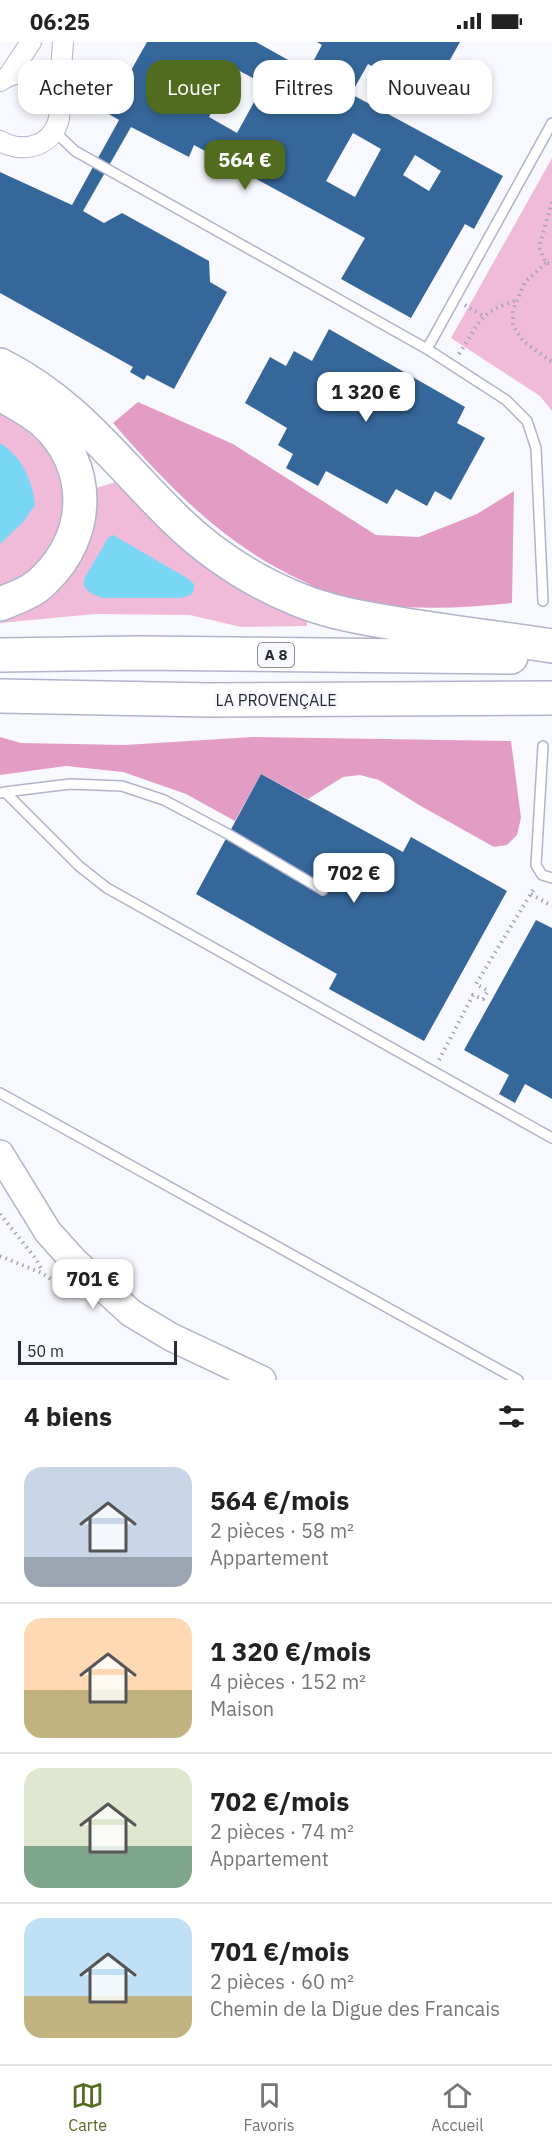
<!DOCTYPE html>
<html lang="fr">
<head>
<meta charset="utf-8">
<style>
  :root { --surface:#fff; --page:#f2f2f2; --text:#222; --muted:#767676; --line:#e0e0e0; --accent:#526c1f }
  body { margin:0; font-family:"IBM Plex Sans",sans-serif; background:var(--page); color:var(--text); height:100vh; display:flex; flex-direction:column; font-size:22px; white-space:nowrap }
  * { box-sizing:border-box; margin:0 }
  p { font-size:20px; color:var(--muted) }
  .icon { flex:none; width:33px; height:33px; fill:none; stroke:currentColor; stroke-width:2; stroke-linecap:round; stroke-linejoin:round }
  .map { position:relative; height:1338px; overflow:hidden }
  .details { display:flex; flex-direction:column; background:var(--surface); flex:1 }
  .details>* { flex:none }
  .banner { position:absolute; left:18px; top:18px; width:516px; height:54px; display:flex; gap:12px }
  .scale { position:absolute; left:18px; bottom:15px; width:159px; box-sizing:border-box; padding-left:6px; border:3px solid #292a34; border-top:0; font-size:16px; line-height:21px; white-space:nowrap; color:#292a34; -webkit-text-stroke:4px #f8f9fe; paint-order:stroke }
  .price { position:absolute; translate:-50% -51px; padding:0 14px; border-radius:12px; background:#fff; color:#222; font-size:20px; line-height:39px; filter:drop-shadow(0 2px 3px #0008) }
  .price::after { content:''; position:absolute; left:50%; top:36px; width:18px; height:14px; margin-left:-9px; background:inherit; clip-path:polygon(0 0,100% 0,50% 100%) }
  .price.on { background:var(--accent); color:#fff }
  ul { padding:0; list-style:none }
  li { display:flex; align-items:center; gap:18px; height:150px; padding:0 24px }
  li+li { border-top:2px solid var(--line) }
  li span { display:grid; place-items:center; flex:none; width:168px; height:120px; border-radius:18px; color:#555 }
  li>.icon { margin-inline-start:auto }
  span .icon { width:72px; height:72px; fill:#fffc; stroke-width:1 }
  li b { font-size:26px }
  h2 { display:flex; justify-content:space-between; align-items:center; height:72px; padding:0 24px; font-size:26px }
  .chip { padding:0 21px; border-radius:18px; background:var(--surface); box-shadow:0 3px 9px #0003; font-size:21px; line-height:54px }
  .chip.on { background:var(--accent); color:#fff }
  .status { display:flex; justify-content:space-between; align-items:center; height:42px; padding:0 30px; background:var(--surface); direction:ltr }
  .status svg { height:16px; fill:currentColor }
  .tabs { display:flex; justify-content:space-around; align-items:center; height:84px; border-top:2px solid var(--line); background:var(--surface); font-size:16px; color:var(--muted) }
  .tabs a { display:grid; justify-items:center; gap:3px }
  .tabs .on { color:var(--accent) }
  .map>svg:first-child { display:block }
  .green { fill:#f0bbd8 }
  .forest { fill:#e39dc5 }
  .water { fill:#79d7f4 }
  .building { fill:#36679a; fill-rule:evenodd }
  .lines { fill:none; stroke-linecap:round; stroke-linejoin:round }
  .service-casing { stroke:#b1b3cd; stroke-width:12 }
  .minor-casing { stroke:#b1b3cd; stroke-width:22 }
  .secondary-casing { stroke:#b1b3cd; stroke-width:30 }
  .motorway-casing { stroke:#b1b3cd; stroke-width:36 }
  .path { stroke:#a5a6ad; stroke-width:4; stroke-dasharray:1.5 4.5; stroke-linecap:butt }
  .service { stroke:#fff; stroke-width:9 }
  .minor { stroke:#fff; stroke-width:20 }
  .secondary { stroke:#fff; stroke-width:27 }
  .motorway { stroke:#fff; stroke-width:33 }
  .labels { text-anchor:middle; stroke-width:6; stroke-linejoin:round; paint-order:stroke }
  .shield { fill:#f8f9fe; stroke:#676871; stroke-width:1.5 }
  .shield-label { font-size:15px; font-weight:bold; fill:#292a34 }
  .street-label { font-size:16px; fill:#292a34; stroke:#f8f9fe }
</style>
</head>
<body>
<div class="status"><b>06:25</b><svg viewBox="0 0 49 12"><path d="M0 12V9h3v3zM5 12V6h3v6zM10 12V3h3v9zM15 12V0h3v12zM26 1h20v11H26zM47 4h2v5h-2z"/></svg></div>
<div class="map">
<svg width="552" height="1338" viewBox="0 0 552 1338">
  <rect width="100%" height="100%" fill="#f8f9fe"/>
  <path class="green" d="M552 116V369L540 354 451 296Z
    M0 372C14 380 30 390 41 402 70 437 70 487 39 521 28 533 14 539 0 546Z
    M119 439 154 479 202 521 307 575V584L241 585 190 573 95 572 0 581V576L26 568 54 552 77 525 96 469 93 447Z"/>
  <path class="forest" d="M138 360 233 402 376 493 419 495 477 472 514 449 512 561C455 567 397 569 341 556 328 553 315 545 303 539 224 503 170 446 113 381Z
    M0 695 21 701 125 703 252 695 511 699 521 776 517 793 507 803 494 805 419 763 379 738 360 733 343 735 308 757 261 732 235 779 186 752 123 730 66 724 0 733Z"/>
  <path class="water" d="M0 401C22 414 33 440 35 463L24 479 0 502Z
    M113 493 187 536 194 542C195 554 187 555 177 556H103L90 551 84 544V537L108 496Z"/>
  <path class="building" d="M147 0H256L308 29 322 3 317 0H460L429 55 368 22 351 52 503 134 474 187 465 182 411 276 341 237 365 196 194 103 189 115 131 85 83 169 104 181 122 171 209 219 210 240 227 250 174 347 147 333 144 338 130 330 133 325 0 251V130L72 163 119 78 107 71ZM236 27 264 42 237 91 209 75ZM353 91 381 107 355 155 326 139ZM415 113 441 129 429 149 403 133Z
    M329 287 465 365 457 381 485 396 451 458 435 449 427 464 396 447 387 462 326 429 318 444 286 426 293 412 278 403 287 386 245 361 270 315 286 324 294 309 312 319Z
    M261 732 403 810 411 795 507 849 424 999 329 947 337 932 196 852Z
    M536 878 552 886V1057L525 1042 515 1061 499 1052 509 1033 464 1008Z"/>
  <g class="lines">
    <g class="service-casing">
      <path id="service" d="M54 89 75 109 427 307 506 358 527 379 536 406 543 559
        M427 307 552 81
        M543 704 536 823 542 833 552 836
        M5 750 70 742 122 744 164 758 228 792 323 848
        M0 751 5 750 79 824 107 846 552 1096
        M0 1051 518 1338"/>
    </g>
    <g class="minor-casing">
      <path id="minor" d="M9 33 31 0
        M0 39C25 23 46 32 59 58
        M0 99C21 111 50 106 58 80 61 72 59 65 59 57 59 38 62 19 63 0"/>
    </g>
    <g class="secondary-casing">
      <path id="secondary" d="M0 1112 48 1190 74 1219 131 1271 171 1295 262 1338"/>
    </g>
    <g class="motorway-casing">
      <path id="motorway" d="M0 323C77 362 116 420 176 478 211 512 253 539 297 557 328 570 362 576 394 581 447 590 499 596 552 604
        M0 352C15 360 30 368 43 379 93 423 91 494 44 538 33 550 15 556 0 562
        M0 613 139 611 511 615
        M0 654 210 658 552 656"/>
    </g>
    <path class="path" d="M552 160 539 205 546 221H552
      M546 221 525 240 513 268V284L523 299 552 320
      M465 263 483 274
      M459 312C480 281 478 270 517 258
      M531 852 552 864
      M439 1018 473 953 483 957 488 949 476 942 535 845
      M0 1172 36 1217 42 1229
      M0 1214 42 1231 72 1252"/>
    <use href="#service" class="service"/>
    <use href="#minor" class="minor"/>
    <use href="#secondary" class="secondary"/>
    <use href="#motorway" class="motorway"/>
  </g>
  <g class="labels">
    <rect class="shield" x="258" y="601" width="36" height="24" rx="4.5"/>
    <g class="shield-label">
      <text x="276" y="618">A 8</text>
    </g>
    <g class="street-label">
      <text x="276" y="664">LA PROVENÇALE</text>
    </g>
  </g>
</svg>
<div class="scale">50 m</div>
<b class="price on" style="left:245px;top:149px">564 €</b>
<b class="price" style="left:366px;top:381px">1 320 €</b>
<b class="price" style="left:354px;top:862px">702 €</b>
<b class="price" style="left:93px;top:1268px">701 €</b>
<div class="banner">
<a class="chip">Acheter</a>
<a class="chip on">Louer</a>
<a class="chip">Filtres</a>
<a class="chip">Nouveau</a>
</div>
</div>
<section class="details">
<h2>4 biens<svg class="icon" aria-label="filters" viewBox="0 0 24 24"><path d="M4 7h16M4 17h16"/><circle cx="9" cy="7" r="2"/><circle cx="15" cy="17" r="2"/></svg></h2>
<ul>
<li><span style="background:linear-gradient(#c9d6e8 75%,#9aa5b1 0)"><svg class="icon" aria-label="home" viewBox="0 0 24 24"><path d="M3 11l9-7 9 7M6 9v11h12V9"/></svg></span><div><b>564 €/mois</b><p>2 pièces · 58 m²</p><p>Appartement</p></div></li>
<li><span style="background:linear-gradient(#ffd9b3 60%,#c2b280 0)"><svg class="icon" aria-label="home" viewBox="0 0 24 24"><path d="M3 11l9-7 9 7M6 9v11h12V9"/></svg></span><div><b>1 320 €/mois</b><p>4 pièces · 152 m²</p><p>Maison</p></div></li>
<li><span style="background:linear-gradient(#dfe7d0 65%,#7fa58c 0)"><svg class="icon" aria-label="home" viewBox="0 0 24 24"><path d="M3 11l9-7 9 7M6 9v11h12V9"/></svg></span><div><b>702 €/mois</b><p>2 pièces · 74 m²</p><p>Appartement</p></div></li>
<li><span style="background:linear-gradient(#bfe0f5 65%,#c2b280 0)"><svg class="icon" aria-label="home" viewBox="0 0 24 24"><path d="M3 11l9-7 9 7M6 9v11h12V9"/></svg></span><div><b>701 €/mois</b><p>2 pièces · 60 m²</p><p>Chemin de la Digue des Francais</p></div></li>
</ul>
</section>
<nav class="tabs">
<a class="on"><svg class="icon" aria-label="map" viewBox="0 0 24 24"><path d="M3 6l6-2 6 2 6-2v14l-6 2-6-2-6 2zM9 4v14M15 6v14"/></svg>Carte</a>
<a><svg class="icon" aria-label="saved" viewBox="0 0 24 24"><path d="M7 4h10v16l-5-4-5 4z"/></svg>Favoris</a>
<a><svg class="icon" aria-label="home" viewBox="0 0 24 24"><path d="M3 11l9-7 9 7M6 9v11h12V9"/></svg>Accueil</a>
</nav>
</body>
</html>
